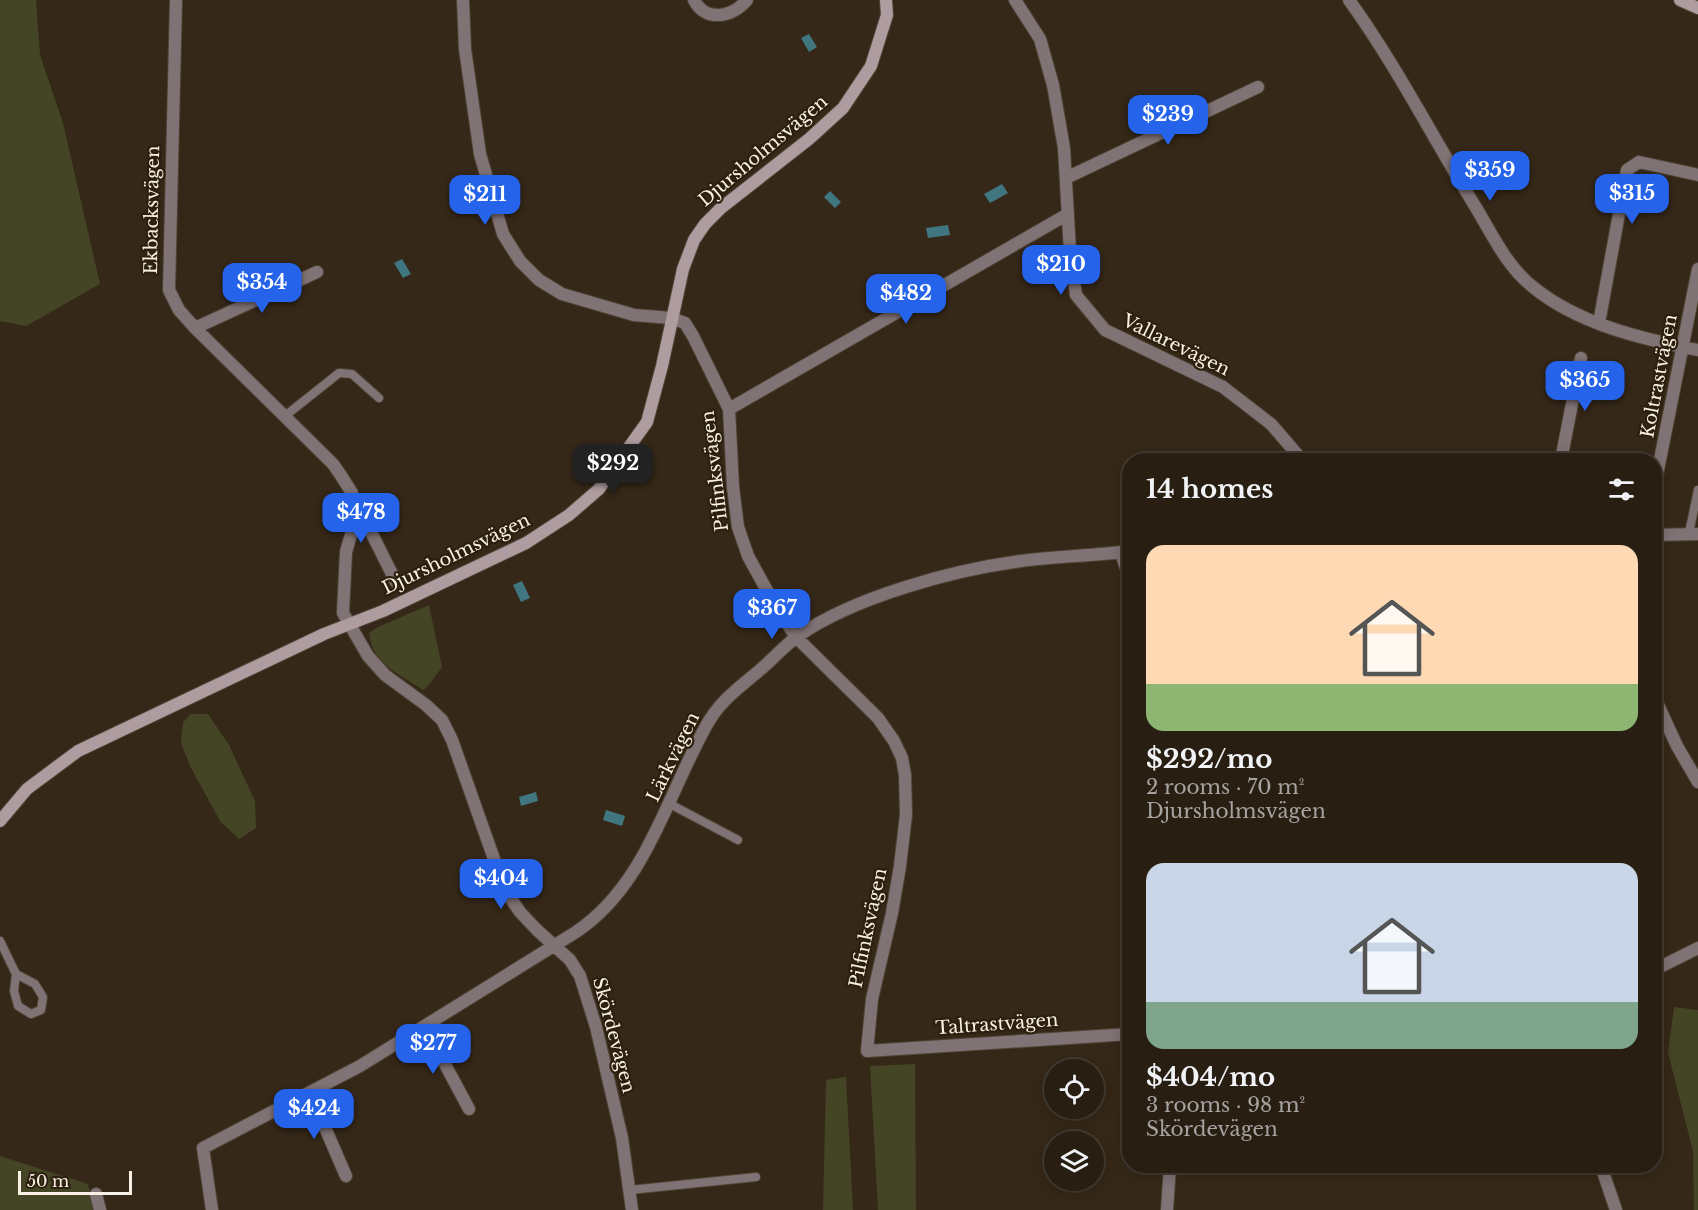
<!DOCTYPE html>
<html lang="en">
<head>
<meta charset="utf-8">
<style>
  :root { --surface:#281e12; --page:#30271b; --text:#f1f3f6; --muted:#a5a29f; --line:#443c32; --accent:#2563eb }
  body { margin:0; font-family:"Libre Baskerville",serif; background:var(--page); color:var(--text); height:100vh; display:flex; flex-direction:column; font-size:22px; white-space:nowrap }
  * { box-sizing:border-box; margin:0 }
  p { font-size:20px; color:var(--muted) }
  .icon { flex:none; width:33px; height:33px; fill:none; stroke:currentColor; stroke-width:2; stroke-linecap:round; stroke-linejoin:round }
  .map { position:relative; flex:1; overflow:hidden }
  .side { position:absolute; left:1122px; top:453px; width:540px; height:720px; display:flex; flex-direction:column; background:var(--surface); border-radius:24px; box-shadow:0 3px 15px #0003,0 0 0 2px var(--line) }
  .side>* { flex:none }
  .tools { position:absolute; left:1044px; top:1059px; display:grid; gap:12px }
  .tools a { display:grid; place-items:center; width:60px; height:60px; border-radius:50%; background:var(--surface); box-shadow:0 3px 15px #0003,0 0 0 2px var(--line); font-size:30px }
  .scale { position:absolute; left:18px; bottom:15px; width:114px; box-sizing:border-box; padding-left:6px; border:3px solid #f9f0e5; border-top:0; font-size:16px; line-height:21px; white-space:nowrap; color:#f9f0e5; -webkit-text-stroke:4px #2c1f0e; paint-order:stroke }
  .price { position:absolute; translate:-50% -51px; padding:0 14px; border-radius:12px; background:var(--accent); color:#fff; font-size:20px; line-height:39px; filter:drop-shadow(0 2px 3px #0008) }
  .price::after { content:''; position:absolute; left:50%; top:36px; width:18px; height:14px; margin-left:-9px; background:inherit; clip-path:polygon(0 0,100% 0,50% 100%) }
  .price.on { background:#222; color:#fff }
  ul { padding:0; list-style:none }
  li { display:grid; align-content:center; gap:12px; height:318px; padding:0 24px }
  li span { display:grid; place-items:center; height:186px; border-radius:18px; color:#555 }
  li>.icon { margin-inline-start:auto }
  span .icon { width:108px; height:108px; fill:#fffc; stroke-width:1 }
  li b { font-size:26px }
  h2 { display:flex; justify-content:space-between; align-items:center; height:72px; padding:0 24px; font-size:26px }
  .map>svg:first-child { display:block }
  .green { fill:#434525 }
  .water { fill:#407680 }
  .lines { fill:none; stroke-linecap:round; stroke-linejoin:round }
  .lane-casing { stroke:#514435; stroke-width:10 }
  .street-casing { stroke:#514435; stroke-width:14 }
  .secondary-casing { stroke:#514435; stroke-width:14 }
  .lane { stroke:#807376; stroke-width:8 }
  .street { stroke:#807376; stroke-width:12 }
  .secondary { stroke:#af9ca0; stroke-width:12 }
  .labels { text-anchor:middle; stroke-width:4.5; stroke-linejoin:round; paint-order:stroke }
  .street-label { font-size:18px; fill:#f9f0e5; stroke:#2c1f0e }
</style>
</head>
<body>
<div class="map">
<svg width="1698" height="1210" viewBox="0 0 1698 1210">
  <rect width="100%" height="100%" fill="#362818"/>
  <path class="green" d="M0 0H36L40 55 63 123 100 284 26 326 0 321Z
    M429 605 442 667 429 685 423 690C400 674 372 664 369 633L378 627Z
    M190 714H208L229 745 255 801 256 828 239 839 220 821 191 768 181 743 183 723Z
    M1674 1007 1698 1010V1210H1694L1693 1151 1668 1053Z
    M915 1064 916 1210H878L870 1066Z
    M846 1077 853 1210H823L826 1080Z
    M0 1156 88 1184 94 1210H0Z"/>
  <path class="water" d="M809 34 817 47 809 52 801 38Z
    M1002 184 1008 193 990 203 984 194Z
    M830 191 841 202 835 208 824 197Z
    M948 225 950 235 928 238 926 228Z
    M402 259 411 274 403 278 394 263Z
    M522 581 530 598 521 602 513 585Z
    M536 792 538 801 521 806 519 797Z
    M606 810 625 816 622 826 603 820Z"/>
  <g class="lines">
    <g class="lane-casing">
      <path id="lane" d="M285 416 339 373 352 374 379 398
        M1689 533 1698 490
        M670 804 738 840
        M0 941 16 974 14 991 18 1006 31 1014 41 1010 43 997 35 984 16 974
        M630 1190 756 1177"/>
    </g>
    <g class="street-casing">
      <path id="street" d="M176 0 169 290 179 310 195 328 333 464 340 474 352 493 354 524 346 552 343 613 368 656 385 675 426 705 442 720 452 740 505 890 520 912 537 930 570 960 580 976 596 1027 622 1138 632 1210
        M463 0 465 49 480 154 503 234 520 261 539 280 562 294 634 315 671 318 685 323 693 336 729 409 733 487 738 527 748 556 776 607 796 637 878 718 894 741 902 758 905 775 906 815 900 866 892 913 872 999 867 1051 1130 1034
        M694 0C706 23 732 17 747 0
        M1015 0 1040 39 1053 85 1064 148 1070 252 1076 295 1105 330 1223 387 1271 424 1302 460
        M1349 0C1396 65 1433 138 1475 206 1492 234 1507 267 1533 287 1578 324 1642 339 1698 350
        M1066 178 1258 87
        M1599 323 1627 170 1639 162 1698 175
        M195 328 317 272
        M729 409 1068 214
        M1561 460 1581 358
        M1654 490 1698 269
        M355 500 396 582
        M1654 535 1698 534
        M1121 553 1130 580
        M1654 696 1677 746 1698 782
        M1654 970 1698 948
        M425 1027 469 1109
        M310 1093 346 1176
        M1601 1166 1616 1210
        M96 1194 100 1210
        M212 1210 203 1148 360 1066 576 932C646 885 666 798 705 728 719 701 739 688 761 669 773 659 785 645 798 636 854 597 953 570 1021 561 1057 556 1093 556 1130 551
        M1167 1210 1170 1166"/>
    </g>
    <g class="secondary-casing">
      <path id="secondary" d="M1680 0 1698 8
        M0 821 27 789 78 751 324 634 383 611 526 543 569 515 599 489 647 422 662 366 683 269 694 240 705 224 721 208 809 139 843 108 871 66 887 15 886 0"/>
    </g>
    <use href="#lane" class="lane"/>
    <use href="#street" class="street"/>
    <use href="#secondary" class="secondary"/>
  </g>
  <g class="labels">
    <g class="street-label">
      <text transform="translate(763 151) rotate(-40)" y="6">Djursholmsvägen</text>
      <text transform="translate(152 210) rotate(-89)" y="6">Ekbacksvägen</text>
      <text transform="translate(1176 345) rotate(26)" y="6">Vallarevägen</text>
      <text transform="translate(1659 376) rotate(-79)" y="6">Koltrastvägen</text>
      <text transform="translate(715 471) rotate(-97)" y="6">Pilfinksvägen</text>
      <text transform="translate(456 554) rotate(-26)" y="6">Djursholmsvägen</text>
      <text transform="translate(673 757) rotate(-64)" y="6">Lärkvägen</text>
      <text transform="translate(868 928) rotate(-78)" y="6">Pilfinksvägen</text>
      <text transform="translate(997 1024) rotate(-4)" y="6">Taltrastvägen</text>
      <text transform="translate(614 1035) rotate(75)" y="6">Skördevägen</text>
    </g>
  </g>
</svg>
<div class="tools">
<a><svg class="icon" aria-label="locate" viewBox="0 0 24 24"><circle cx="12" cy="12" r="6"/><path d="M12 2v4M12 18v4M2 12h4M18 12h4"/></svg></a>
<a><svg class="icon" aria-label="layers" viewBox="0 0 24 24"><path d="M12 4l9 5-9 5-9-5zM3 14l9 5 9-5"/></svg></a>
</div>
<div class="scale">50 m</div>
<b class="price" style="left:1168px;top:146px">$239</b>
<b class="price" style="left:1490px;top:202px">$359</b>
<b class="price" style="left:1632px;top:225px">$315</b>
<b class="price" style="left:485px;top:226px">$211</b>
<b class="price" style="left:1061px;top:296px">$210</b>
<b class="price" style="left:262px;top:314px">$354</b>
<b class="price" style="left:906px;top:325px">$482</b>
<b class="price" style="left:1585px;top:412px">$365</b>
<b class="price on" style="left:613px;top:495px">$292</b>
<b class="price" style="left:361px;top:544px">$478</b>
<b class="price" style="left:772px;top:640px">$367</b>
<b class="price" style="left:501px;top:910px">$404</b>
<b class="price" style="left:433px;top:1075px">$277</b>
<b class="price" style="left:314px;top:1140px">$424</b>
<section class="side">
<h2>14 homes<svg class="icon" aria-label="filters" viewBox="0 0 24 24"><path d="M4 7h16M4 17h16"/><circle cx="9" cy="7" r="2"/><circle cx="15" cy="17" r="2"/></svg></h2>
<ul>
<li><span style="background:linear-gradient(#ffd9b3 75%,#8fb573 0)"><svg class="icon" aria-label="home" viewBox="0 0 24 24"><path d="M3 11l9-7 9 7M6 9v11h12V9"/></svg></span><div><b>$292/mo</b><p>2 rooms · 70 m²</p><p>Djursholmsvägen</p></div></li>
<li><span style="background:linear-gradient(#c9d6e8 75%,#7fa58c 0)"><svg class="icon" aria-label="home" viewBox="0 0 24 24"><path d="M3 11l9-7 9 7M6 9v11h12V9"/></svg></span><div><b>$404/mo</b><p>3 rooms · 98 m²</p><p>Skördevägen</p></div></li>
</ul>
</section>
</div>
</body>
</html>
